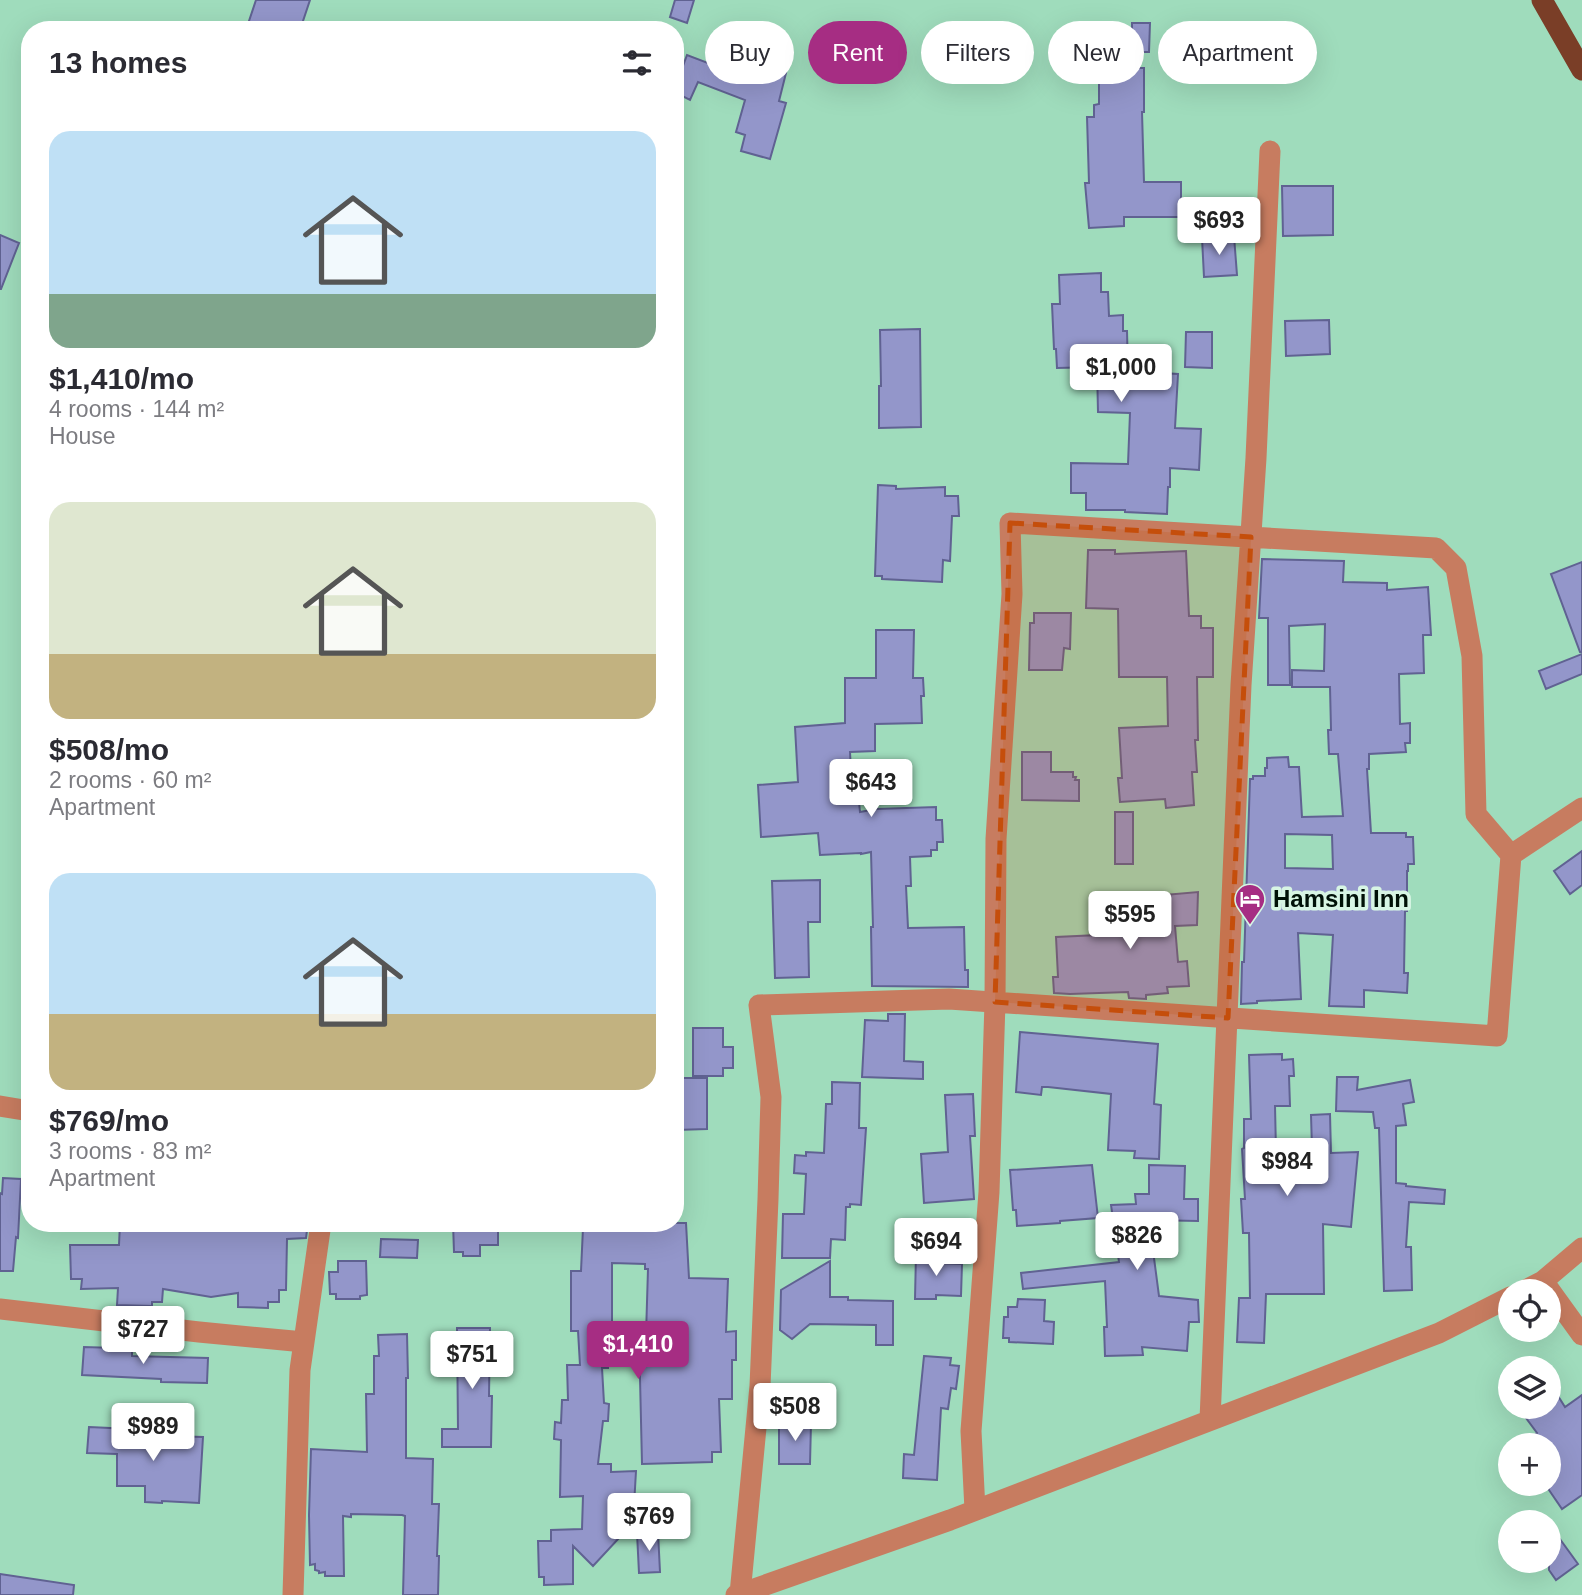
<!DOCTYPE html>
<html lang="en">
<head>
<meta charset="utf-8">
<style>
  :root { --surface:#fff; --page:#f2f2f3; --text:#2b2b33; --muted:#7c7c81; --accent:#a62d83 }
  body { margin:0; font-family:Helvetica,sans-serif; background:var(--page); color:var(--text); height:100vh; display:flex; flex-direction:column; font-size:26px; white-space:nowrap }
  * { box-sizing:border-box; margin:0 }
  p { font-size:23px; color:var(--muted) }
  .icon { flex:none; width:38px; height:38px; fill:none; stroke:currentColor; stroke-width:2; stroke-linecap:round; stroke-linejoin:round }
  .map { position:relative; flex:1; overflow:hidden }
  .sheet { position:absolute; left:21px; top:21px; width:663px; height:1211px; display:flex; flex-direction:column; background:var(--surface); border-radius:28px; box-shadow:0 7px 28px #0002 }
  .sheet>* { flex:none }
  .top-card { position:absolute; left:705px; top:21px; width:665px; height:63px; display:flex; gap:14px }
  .fabs { position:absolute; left:1498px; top:1279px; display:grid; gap:14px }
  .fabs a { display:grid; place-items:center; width:63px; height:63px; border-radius:50%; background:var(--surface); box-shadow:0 7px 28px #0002; font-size:35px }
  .price { position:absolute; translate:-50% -60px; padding:0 16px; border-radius:7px; background:#fff; color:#222; font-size:23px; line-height:46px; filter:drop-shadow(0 2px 4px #0008) }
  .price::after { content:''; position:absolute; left:50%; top:42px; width:21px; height:16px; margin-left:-10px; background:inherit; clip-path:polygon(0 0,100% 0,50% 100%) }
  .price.active { background:var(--accent); color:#fff }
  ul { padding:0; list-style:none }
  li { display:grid; align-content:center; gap:14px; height:371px; padding:0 28px }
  li span { display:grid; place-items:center; height:217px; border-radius:21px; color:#555 }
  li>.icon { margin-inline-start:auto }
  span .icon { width:126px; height:126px; fill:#fffc; stroke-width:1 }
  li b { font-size:30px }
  h2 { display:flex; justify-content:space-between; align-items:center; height:84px; padding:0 28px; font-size:30px }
  .chip { padding:0 24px; border-radius:32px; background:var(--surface); box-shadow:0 7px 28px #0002; font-size:24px; line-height:63px }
  .chip.active { background:var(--accent); color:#fff }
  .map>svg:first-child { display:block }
  .building { fill:#9396ca; stroke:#606292; stroke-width:2; fill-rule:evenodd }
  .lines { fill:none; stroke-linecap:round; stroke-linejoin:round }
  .street { stroke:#c77c60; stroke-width:21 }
  .highway { stroke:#7a3e27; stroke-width:21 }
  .marked { fill:#c54e0b; fill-opacity:0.2; stroke:#c54e0b; stroke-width:5; stroke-dasharray:14 9; stroke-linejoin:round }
  .labels { text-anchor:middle; stroke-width:7; stroke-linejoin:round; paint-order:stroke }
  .poi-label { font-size:24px; font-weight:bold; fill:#001107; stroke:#d7f5e4; text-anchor:start }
</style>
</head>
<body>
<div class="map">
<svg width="1582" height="1595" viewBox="0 0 1582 1595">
  <rect width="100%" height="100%" fill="#9fdcbc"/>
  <path class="building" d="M256 0H310L300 30H246Z
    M675 0H694L687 23 670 17Z
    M1132 23H1150L1149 52H1132Z
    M758 33 780 38 773 68 778 69 777 71 786 73 779 101 786 103 770 159 741 151 745 135 736 132 745 100 698 82 690 100 676 93V85L687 55 747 78Z
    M1099 68H1144V112H1142L1144 182H1181V217H1124V226L1089 228 1085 183H1089L1087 117H1094V105L1099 104Z
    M1282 186H1333V235L1283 236Z
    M0 235 19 243 1 289H0Z
    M1234 236 1237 275 1204 277 1202 238Z
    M1101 273V292H1108L1109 316 1123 315V331H1127L1128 371 1178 374 1175 428 1201 429 1199 470 1170 468V487H1168L1167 514 1125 512V510H1086V493H1071V463L1128 464 1130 413 1098 412 1097 367 1057 368 1056 349H1054L1052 304H1060L1059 275Z
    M1329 320 1330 354 1286 356 1285 321Z
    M920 329 921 427 879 428V386H881L880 330Z
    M1186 332H1212V368L1185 367Z
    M878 485 896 486V489L945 487V496H958L959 516H952L950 561 943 560 942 582 882 579V576H875Z
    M1088 550H1115V554L1186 551 1189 616H1201V628H1213V677H1197L1198 740H1195L1197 772H1192L1194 805 1166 808 1165 799 1120 802 1118 778H1122L1119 728 1168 726 1167 677H1119L1118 609 1086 608Z
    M1262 559 1344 561 1343 582 1387 583V590L1428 587 1431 635H1423L1424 673 1399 674 1400 724 1410 723V743H1405L1406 752 1369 754V769H1367L1371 833H1406V837H1413L1414 864H1408V871H1407V911H1405L1404 973H1408L1407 993 1364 990V1007L1329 1006 1333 935 1298 933 1301 999 1257 1001V1003L1241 1004 1242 962H1244L1250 779H1253V776H1265V768H1267V758L1288 757 1289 767H1299L1302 817 1343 816 1338 754H1329L1328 730H1331L1330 687H1292V670L1324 671 1325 624 1289 626 1290 685H1268V618H1259ZM1285 834 1332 835 1333 869 1285 868Z
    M1582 562V652H1580L1551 574Z
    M1034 613H1071L1070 649 1064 648 1062 670H1029L1030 623H1034Z
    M876 630H914L913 678H923L924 696H921L922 723 875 724V751L850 752 852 791H858L860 812 876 809 936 807V820H942L943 842H937V850H931V856L910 857 911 886H906L908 928 964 927 965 970H968V987L872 986 871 927H873L871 852 861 854V853L820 855 818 833 761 837 758 785 798 782 795 727 845 723V678H876Z
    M1582 654V674L1546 689 1539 671Z
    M1022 752H1051V772H1073V777H1076L1075 780H1079V801L1022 800Z
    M1115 812H1133V864H1115Z
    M1582 851V885L1570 894 1554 871Z
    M820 880V922H808L809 977 775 978 772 881Z
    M1198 892 1197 925 1175 926 1178 962 1187 961 1189 986 1167 987 1168 993 1146 995V999L1129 998 1128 992 1070 994 1054 993 1053 977H1058L1056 937 1120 934 1119 899Z
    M888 1014H905L904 1061 923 1062V1079L862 1077 865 1020 888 1021Z
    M693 1028H723V1047H733V1068H723V1076H693Z
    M1020 1032 1158 1044 1154 1104 1161 1105 1159 1159 1134 1158 1135 1151 1108 1150 1111 1094 1048 1087H1042L1041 1095 1016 1092Z
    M1282 1054V1060L1293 1059 1294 1076H1289L1290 1106H1275L1276 1151 1312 1149 1311 1115 1330 1114 1331 1153 1358 1152 1351 1227 1323 1224 1324 1294H1266L1264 1343 1237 1342 1239 1298H1250L1249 1233H1243L1241 1199H1245L1242 1149 1244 1148V1119H1251L1249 1055Z
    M1337 1077H1358L1357 1090 1410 1080 1414 1102 1403 1104 1406 1125 1396 1126V1183L1406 1184V1186L1445 1190 1444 1204 1409 1202 1406 1247H1411L1412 1290 1384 1291 1379 1128H1375L1373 1112 1336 1111Z
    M676 1078H707V1129L676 1130Z
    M832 1082 860 1083 859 1128H866L861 1205 850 1204V1207H846L845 1240 831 1239 830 1258H782L783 1214H804L806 1174 794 1173 795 1155 806 1156V1152L824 1153 826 1104H832Z
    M973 1094 975 1136H970L974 1199 924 1203 921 1154 948 1152 945 1095Z
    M1092 1165 1098 1218 1060 1221V1223L1017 1226 1016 1210H1013L1010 1170Z
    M1149 1165 1185 1166 1184 1199H1198V1221L1149 1220 1159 1296 1198 1300 1199 1322H1189L1187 1351 1142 1347 1143 1355 1105 1356 1104 1327H1107L1105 1281 1023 1289 1021 1273 1119 1262 1111 1205 1136 1204 1135 1194H1149Z
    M3 1178 21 1179 18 1238 16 1237 13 1271H0V1193L2 1194Z
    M120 1223H308L306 1238 287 1239 286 1290H279V1302H268V1308L238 1307V1293L211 1297 163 1289 162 1302H152V1306L117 1305 118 1288 81 1289 82 1279H71L70 1245H119Z
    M453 1223H488V1228H498V1245H480V1256H463V1252H454Z
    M591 1223H686L689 1278 728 1279 726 1332 736 1331V1360H732V1399H719L721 1452H712V1462L642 1464 639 1335H646L648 1269H645V1264L612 1263V1332L607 1331 608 1368H602L604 1403 609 1404 608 1421H603L598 1464H611V1472L636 1471 633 1523 593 1566 573 1546V1584L544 1585V1577H539L538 1541H551V1530L582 1529 583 1496 560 1497 561 1440 554 1439 555 1422 561 1423 562 1400H568L567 1365H580L578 1331H571V1271H581L583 1228 591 1229Z
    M381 1239 418 1240 417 1258 380 1257Z
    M916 1253 938 1254V1263L962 1264 961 1296 936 1295V1299H915Z
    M338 1261H366L367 1295 360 1296V1299H336V1294H330L329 1272H338Z
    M830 1261V1297H848V1300L893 1301V1345H876V1325L810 1324 792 1339 780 1330 781 1290Z
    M1018 1299 1045 1300 1044 1321 1054 1322 1053 1344 1009 1342V1338H1003L1004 1317H1008V1307H1017Z
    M457 1328H490L489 1396H492L491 1447H442V1429H458Z
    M407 1334 408 1378H406V1458L433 1459 432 1504H439L437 1556H439L438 1595H403L405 1516 402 1515 351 1514V1517L343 1516 344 1576H325V1572L319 1573V1571L315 1570V1564L310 1565 309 1515 311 1449 367 1452 366 1394H374V1356H379L378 1335Z
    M116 1343 132 1344V1356L208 1358 207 1383 161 1382V1379L82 1375 84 1347 116 1348Z
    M924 1356 951 1358 950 1365 959 1366 956 1389 951 1388 948 1409 941 1408 937 1480 903 1478 904 1454 914 1455Z
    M1582 1395V1495L1562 1509 1549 1490V1446H1542L1535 1435 1537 1433 1526 1418 1542 1407H1549V1402L1558 1396 1565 1407Z
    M779 1422 811 1423 810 1464H779Z
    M89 1427 131 1429 130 1435 203 1437 199 1503 162 1501V1503L145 1502V1486H117V1454L87 1453Z
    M1549 1524 1578 1564 1556 1580 1549 1570Z
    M658 1532 660 1572 639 1573 637 1533Z
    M0 1574 74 1585 73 1595H0Z"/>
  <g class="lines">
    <path class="street" d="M0 1106 30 1111
      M1543 1281 1582 1335
      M1522 1292 1543 1281 1582 1248
      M0 1309 199 1332 304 1342
      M1210 1420 1241 685 1256 458 1270 151
      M975 1510 971 1431 989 1192 995 1002 996 839 1012 594 1010 523 1436 548 1456 568 1472 656 1476 814 1511 855
      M740 1594 950 1520 1439 1333 1510 1297
      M293 1595 300 1370 321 1223
      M736 1595 740 1594 760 1386 768 1199 771 1097 759 1005 949 999 1497 1036 1511 855 1582 808"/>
    <path class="highway" d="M1542 0 1582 70"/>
  </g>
  <path class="marked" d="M1010 523 1251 537 1228 1018 995 1002Z"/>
  <defs>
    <g id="hotel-pin" transform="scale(1.575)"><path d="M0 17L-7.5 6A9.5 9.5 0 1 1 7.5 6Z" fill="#a62d83" stroke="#d7f5e4"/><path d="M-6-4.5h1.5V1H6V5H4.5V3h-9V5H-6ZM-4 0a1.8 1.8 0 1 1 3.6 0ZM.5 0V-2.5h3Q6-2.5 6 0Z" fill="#fff"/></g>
  </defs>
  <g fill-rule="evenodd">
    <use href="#hotel-pin" x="1250" y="899"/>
  </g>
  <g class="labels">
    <g class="poi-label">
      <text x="1273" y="907">Hamsini Inn</text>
    </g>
  </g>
</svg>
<div class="fabs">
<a><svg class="icon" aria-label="locate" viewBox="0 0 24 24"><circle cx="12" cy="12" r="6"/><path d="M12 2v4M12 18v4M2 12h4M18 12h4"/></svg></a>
<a><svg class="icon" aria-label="layers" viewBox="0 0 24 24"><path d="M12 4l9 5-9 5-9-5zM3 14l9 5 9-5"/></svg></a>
<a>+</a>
<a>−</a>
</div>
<b class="price" style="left:1219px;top:257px">$693</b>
<b class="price" style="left:1121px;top:404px">$1,000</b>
<b class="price" style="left:871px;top:819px">$643</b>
<b class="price" style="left:1130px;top:951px">$595</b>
<b class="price" style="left:1287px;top:1198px">$984</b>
<b class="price" style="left:1137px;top:1272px">$826</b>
<b class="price" style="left:936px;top:1278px">$694</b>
<b class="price" style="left:143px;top:1366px">$727</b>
<b class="price active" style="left:638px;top:1381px">$1,410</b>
<b class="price" style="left:472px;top:1391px">$751</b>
<b class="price" style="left:795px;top:1443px">$508</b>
<b class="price" style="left:153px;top:1463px">$989</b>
<b class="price" style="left:649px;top:1553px">$769</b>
<div class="top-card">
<a class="chip">Buy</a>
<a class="chip active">Rent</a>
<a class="chip">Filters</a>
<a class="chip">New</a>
<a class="chip">Apartment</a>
</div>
<section class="sheet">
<h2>13 homes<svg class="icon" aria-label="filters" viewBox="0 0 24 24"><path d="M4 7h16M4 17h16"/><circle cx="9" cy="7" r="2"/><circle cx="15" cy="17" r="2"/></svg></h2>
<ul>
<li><span style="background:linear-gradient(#bfe0f5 75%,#7fa58c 0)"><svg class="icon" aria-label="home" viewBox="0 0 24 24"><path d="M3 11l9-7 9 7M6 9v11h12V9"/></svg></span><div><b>$1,410/mo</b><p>4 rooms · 144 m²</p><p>House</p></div></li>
<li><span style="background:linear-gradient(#dfe7d0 70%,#c2b280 0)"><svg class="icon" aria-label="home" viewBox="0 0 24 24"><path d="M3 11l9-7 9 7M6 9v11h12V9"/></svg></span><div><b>$508/mo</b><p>2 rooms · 60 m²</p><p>Apartment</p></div></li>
<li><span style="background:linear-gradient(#bfe0f5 65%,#c2b280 0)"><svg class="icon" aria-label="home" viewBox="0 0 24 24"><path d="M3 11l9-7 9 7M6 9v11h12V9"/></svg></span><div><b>$769/mo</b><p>3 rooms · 83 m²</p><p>Apartment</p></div></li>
</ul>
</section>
</div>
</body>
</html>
